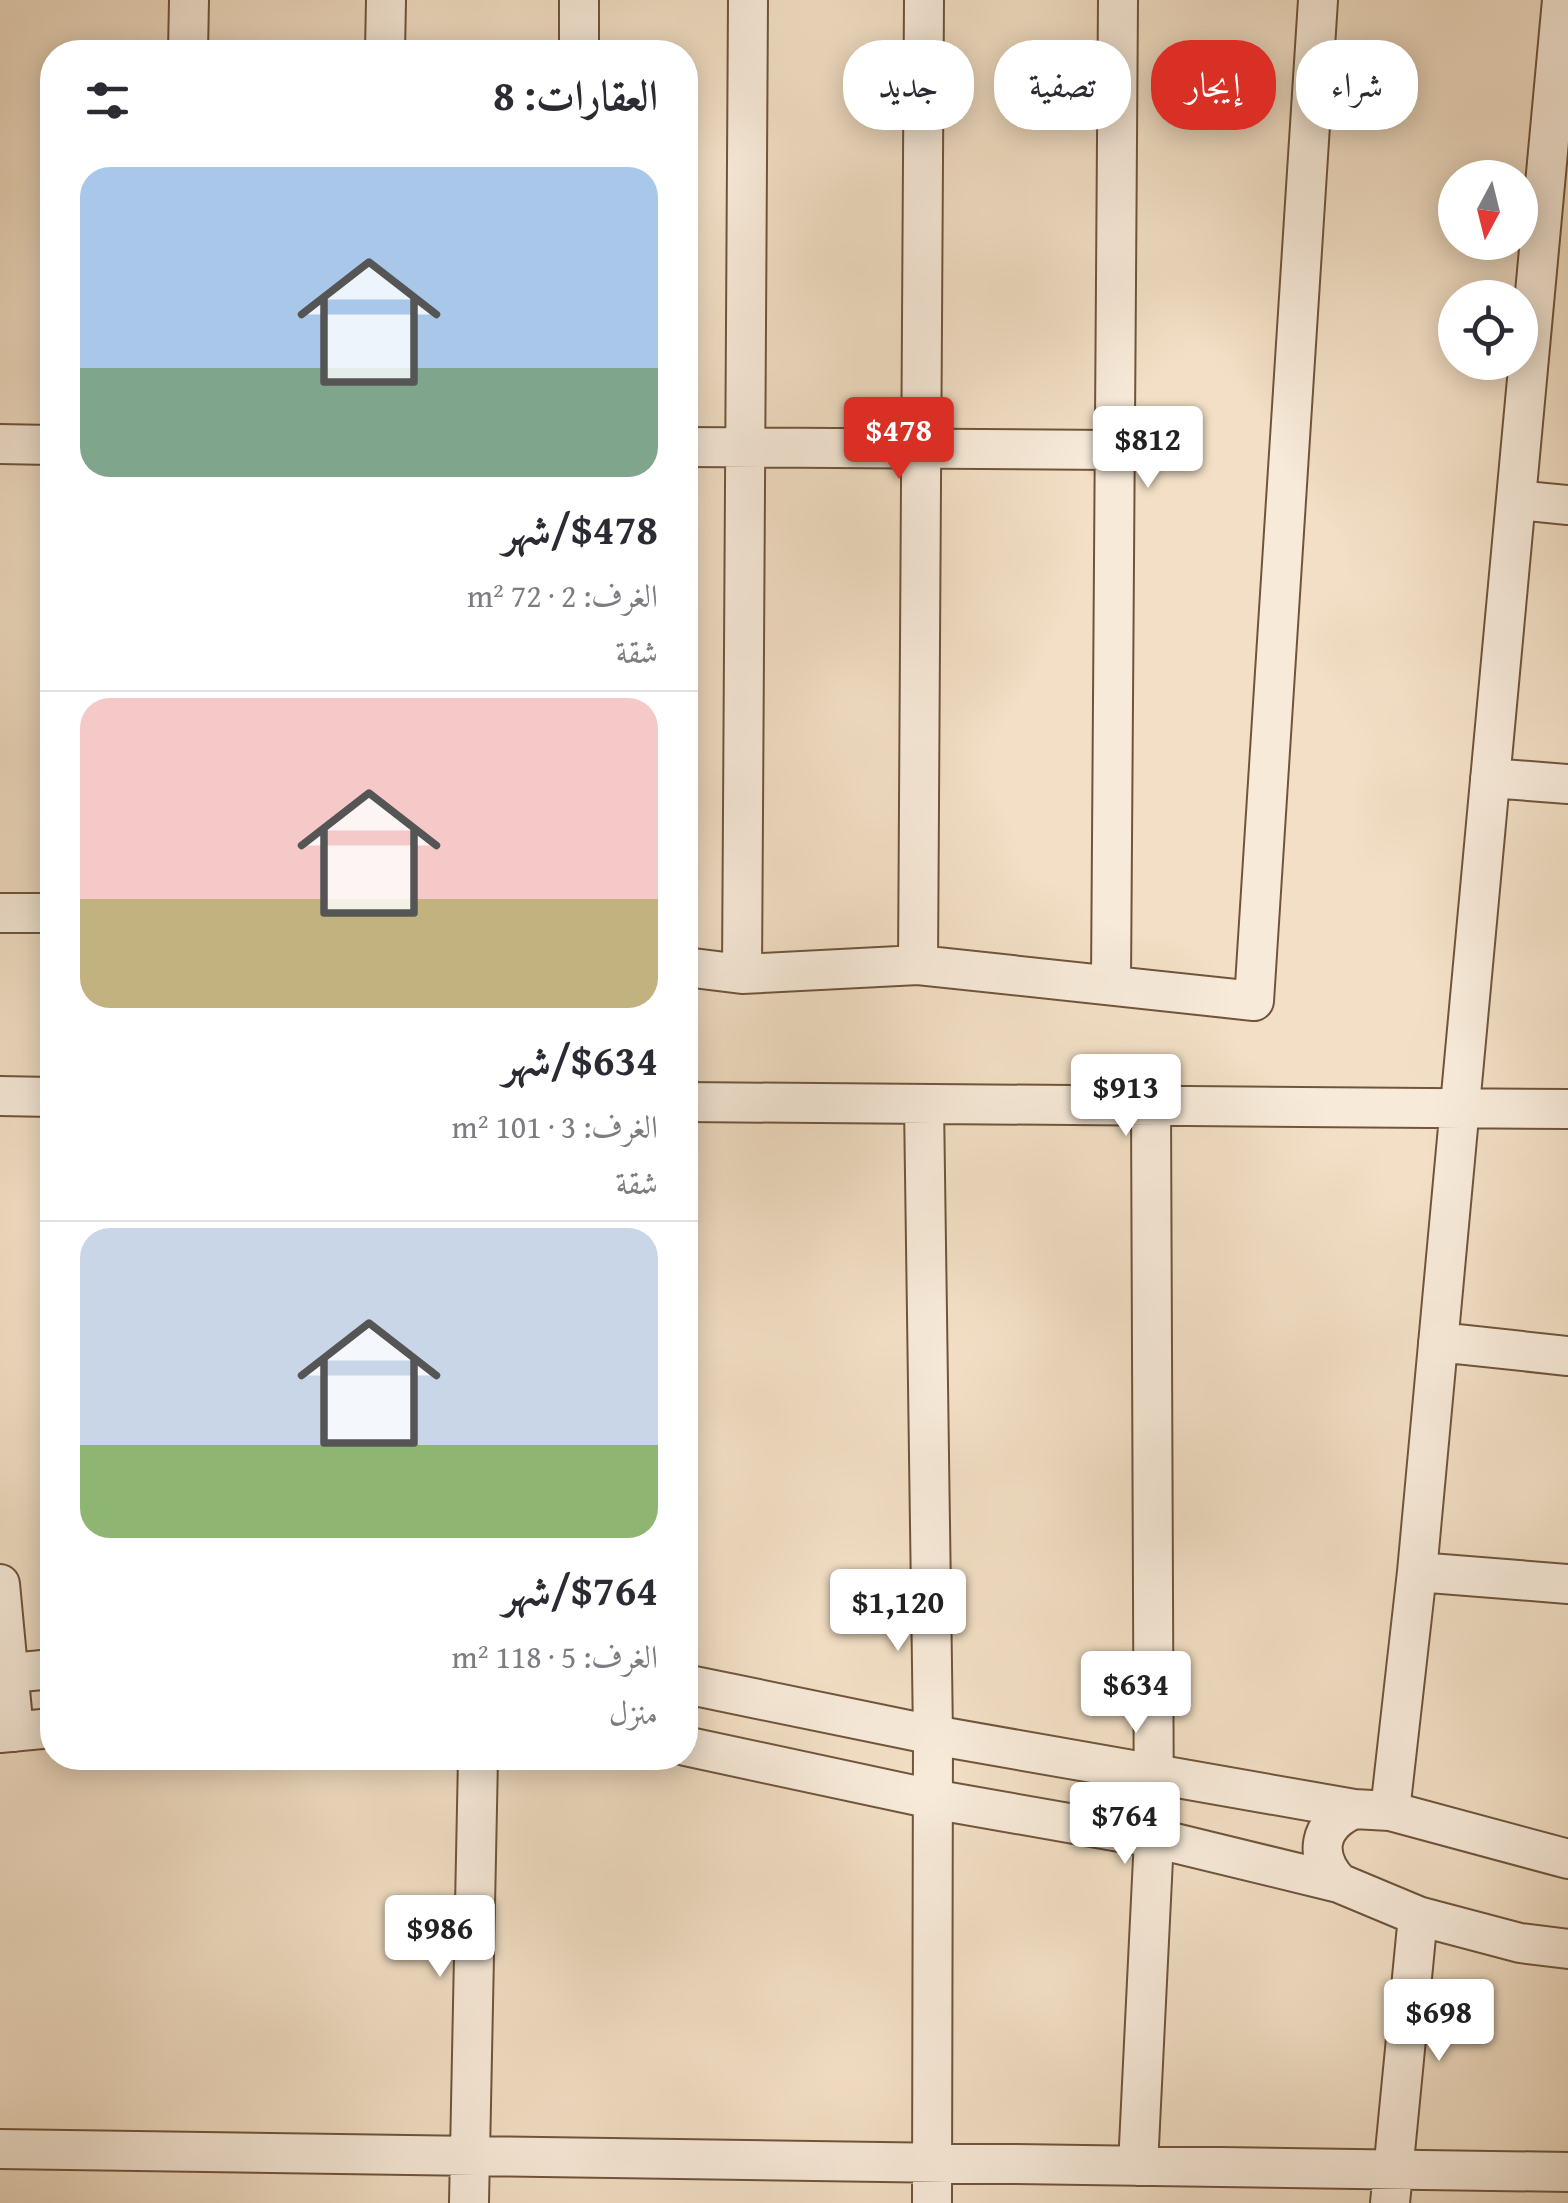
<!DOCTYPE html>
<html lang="ar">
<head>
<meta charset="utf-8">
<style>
  :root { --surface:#fff; --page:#f2f2f3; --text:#2b2b33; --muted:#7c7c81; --line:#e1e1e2; --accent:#d93025 }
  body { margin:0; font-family:"Gentium Book Plus",Amiri,serif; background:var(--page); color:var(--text); direction:rtl; height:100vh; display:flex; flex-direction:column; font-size:38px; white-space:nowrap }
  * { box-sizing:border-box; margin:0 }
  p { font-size:32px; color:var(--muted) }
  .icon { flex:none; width:55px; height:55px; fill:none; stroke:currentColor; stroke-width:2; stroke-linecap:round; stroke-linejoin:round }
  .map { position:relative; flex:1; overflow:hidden; direction:ltr }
  .drawer { position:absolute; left:40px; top:40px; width:658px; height:1730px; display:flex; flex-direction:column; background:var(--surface); border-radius:40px; box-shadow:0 5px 25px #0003; direction:rtl }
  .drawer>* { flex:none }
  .hud { position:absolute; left:728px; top:40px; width:690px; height:90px; direction:rtl; display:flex; gap:20px }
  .needle { width:65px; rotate:187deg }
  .fabs { position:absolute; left:1438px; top:160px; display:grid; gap:20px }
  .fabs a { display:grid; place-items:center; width:100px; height:100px; border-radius:50%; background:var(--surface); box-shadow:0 5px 25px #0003; font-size:50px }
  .price { position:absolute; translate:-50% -85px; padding:0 22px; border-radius:10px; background:#fff; color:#222; font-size:32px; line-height:65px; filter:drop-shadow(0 2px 5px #0008) }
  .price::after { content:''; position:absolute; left:50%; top:60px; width:30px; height:22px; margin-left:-15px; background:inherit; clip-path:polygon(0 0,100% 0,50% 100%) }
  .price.selected { background:var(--accent); color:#fff }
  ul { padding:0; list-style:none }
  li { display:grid; align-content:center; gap:20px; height:530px; padding:0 40px }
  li+li { border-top:2px solid var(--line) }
  li span { display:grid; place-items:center; height:310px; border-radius:30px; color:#555 }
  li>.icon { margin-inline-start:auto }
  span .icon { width:180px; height:180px; fill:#fffc; stroke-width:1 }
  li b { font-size:42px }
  h2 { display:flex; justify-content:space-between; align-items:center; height:120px; padding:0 40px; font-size:42px }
  .tag { padding:0 35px; border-radius:40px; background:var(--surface); box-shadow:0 5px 25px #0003; font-size:35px; line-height:90px }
  .tag.selected { background:var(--accent); color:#fff }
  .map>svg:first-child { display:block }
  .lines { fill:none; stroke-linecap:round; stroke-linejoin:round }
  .minor-casing { stroke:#70553c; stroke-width:42 }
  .minor { stroke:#f7ead9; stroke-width:38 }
</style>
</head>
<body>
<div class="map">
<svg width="1568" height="2203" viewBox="0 0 1568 2203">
  <rect width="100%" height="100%" fill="#f2dfc5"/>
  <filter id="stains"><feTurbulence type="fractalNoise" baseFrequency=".002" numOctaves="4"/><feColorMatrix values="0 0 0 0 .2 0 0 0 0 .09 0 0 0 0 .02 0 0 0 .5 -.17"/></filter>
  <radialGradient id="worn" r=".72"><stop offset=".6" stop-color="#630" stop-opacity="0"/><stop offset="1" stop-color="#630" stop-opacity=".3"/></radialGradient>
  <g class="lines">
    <g class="minor-casing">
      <path id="minor" d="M188 52 189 0
        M385 52 386 0
        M579 52V0
        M0 444 52 445
        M685 447 1114 450
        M1516 500 1568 505
        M1490 778 1568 784
        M0 913H52
        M918 965 924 0
        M685 967 742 974 918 965 1254 1001 1318 0
        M742 974 748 0
        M1111 982 1118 0
        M0 1096 52 1097
        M685 1102 1568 1109
        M924 1104 933 1735 932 2203
        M1438 1342 1568 1356
        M1417 1572 1568 1584
        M0 1584 14 1732
        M0 1674 52 1669
        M685 1684 933 1735 1354 1809 1390 1811 1568 1859
        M0 1733 52 1728
        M685 1746 932 1799 1154 1838 1339 1883 1418 1916 1520 1943 1568 1949
        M1390 1811 1417 1572 1562 0
        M1339 1883C1313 1855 1318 1825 1354 1809
        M0 2149 1568 2172
        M1138 2166 1154 1838 1151 1106
        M469 2203 478 1758
        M1390 2203 1418 1916"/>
    </g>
    <use href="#minor" class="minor"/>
  </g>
  <rect width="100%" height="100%" filter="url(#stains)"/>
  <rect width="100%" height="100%" fill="url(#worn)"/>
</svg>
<div class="fabs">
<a><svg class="needle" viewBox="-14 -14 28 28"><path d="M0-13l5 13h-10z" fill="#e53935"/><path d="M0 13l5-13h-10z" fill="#7c7c81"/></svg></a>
<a><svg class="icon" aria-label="locate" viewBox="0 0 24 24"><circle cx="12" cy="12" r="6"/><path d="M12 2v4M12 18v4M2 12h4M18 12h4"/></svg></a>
</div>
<b class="price selected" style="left:899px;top:482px">$478</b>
<b class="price" style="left:1148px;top:491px">$812</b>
<b class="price" style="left:1126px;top:1139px">$913</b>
<b class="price" style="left:898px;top:1654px">$1,120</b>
<b class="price" style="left:1136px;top:1736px">$634</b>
<b class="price" style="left:1125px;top:1867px">$764</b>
<b class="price" style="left:440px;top:1980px">$986</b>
<b class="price" style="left:1439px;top:2064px">$698</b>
<div class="hud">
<a class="tag">شراء</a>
<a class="tag selected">إيجار</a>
<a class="tag">تصفية</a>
<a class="tag">جديد</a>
</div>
<section class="drawer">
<h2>العقارات: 8<svg class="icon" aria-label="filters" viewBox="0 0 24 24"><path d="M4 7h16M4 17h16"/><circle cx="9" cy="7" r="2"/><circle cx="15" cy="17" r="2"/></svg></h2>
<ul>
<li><span style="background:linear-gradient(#a9c7e8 65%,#7fa58c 0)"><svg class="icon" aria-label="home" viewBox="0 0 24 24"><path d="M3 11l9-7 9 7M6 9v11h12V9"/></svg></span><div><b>$478/شهر</b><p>الغرف: 2 · 72 m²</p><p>شقة</p></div></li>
<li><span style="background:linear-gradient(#f6c9c9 65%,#c2b280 0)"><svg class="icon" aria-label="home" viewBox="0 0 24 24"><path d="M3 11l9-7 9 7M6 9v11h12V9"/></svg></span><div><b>$634/شهر</b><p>الغرف: 3 · 101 m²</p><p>شقة</p></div></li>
<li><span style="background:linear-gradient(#c9d6e8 70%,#8fb573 0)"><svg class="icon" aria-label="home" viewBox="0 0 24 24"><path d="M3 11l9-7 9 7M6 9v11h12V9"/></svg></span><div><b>$764/شهر</b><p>الغرف: 5 · 118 m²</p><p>منزل</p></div></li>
</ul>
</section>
</div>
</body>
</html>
